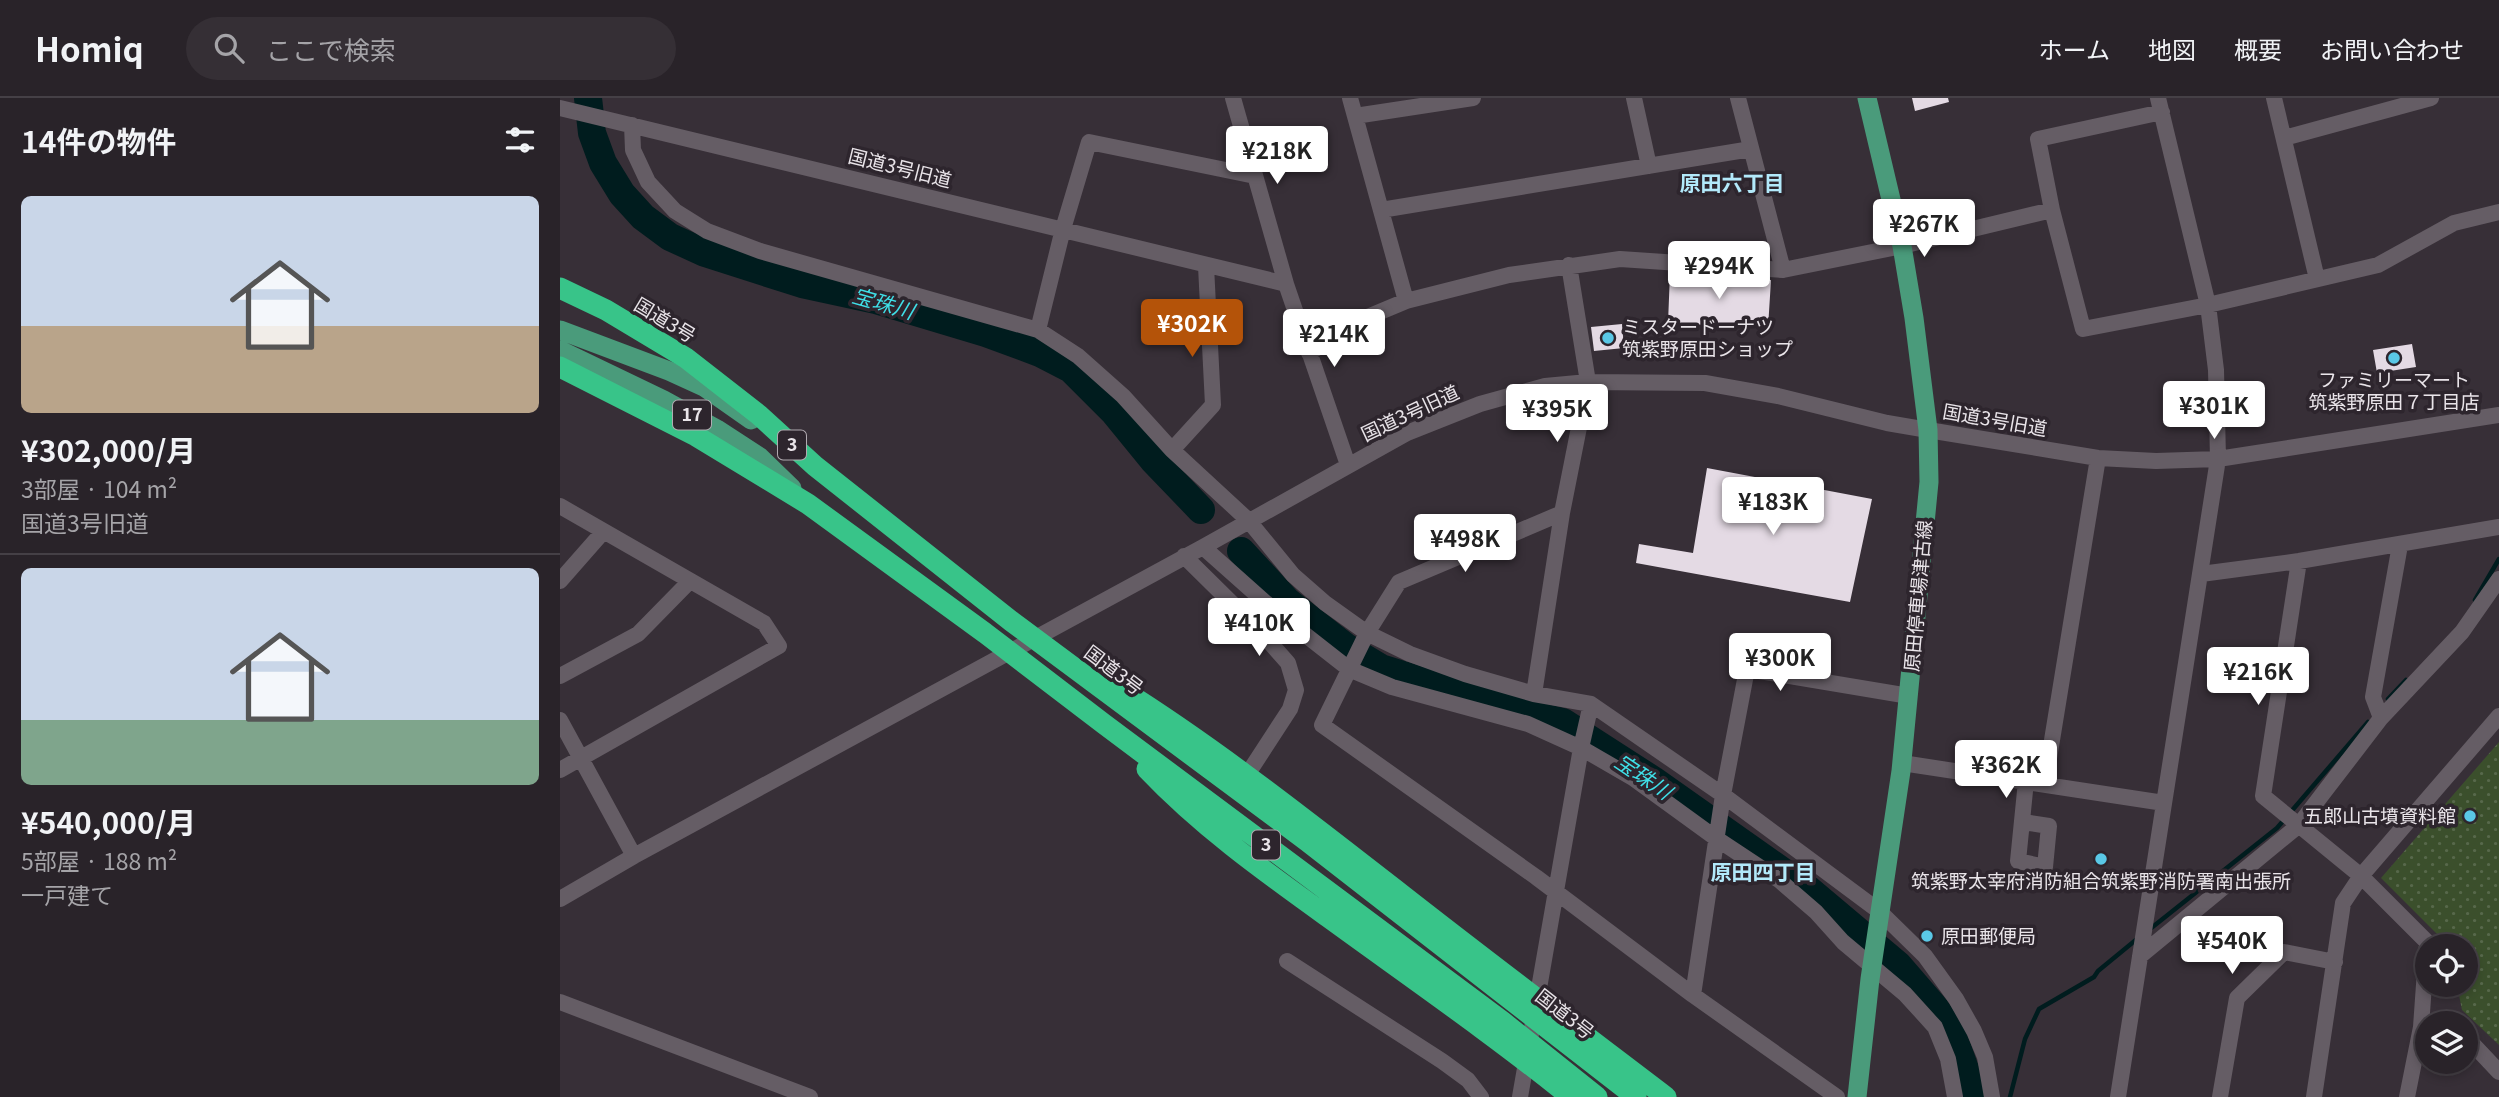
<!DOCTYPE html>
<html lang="ja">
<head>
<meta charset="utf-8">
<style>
  :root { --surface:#292329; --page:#352f35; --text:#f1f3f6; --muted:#a5a4a8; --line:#454046; --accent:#b45309 }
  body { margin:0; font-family:Georgia,"Noto Sans JP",serif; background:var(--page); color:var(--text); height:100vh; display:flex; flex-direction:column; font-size:26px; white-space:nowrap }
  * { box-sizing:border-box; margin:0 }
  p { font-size:23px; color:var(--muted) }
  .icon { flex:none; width:38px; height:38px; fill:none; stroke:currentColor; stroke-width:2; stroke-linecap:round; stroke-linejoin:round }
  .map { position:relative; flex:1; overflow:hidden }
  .details { display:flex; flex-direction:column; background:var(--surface); width:560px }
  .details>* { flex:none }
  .controls { position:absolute; left:1855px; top:836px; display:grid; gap:14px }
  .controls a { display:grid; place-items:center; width:63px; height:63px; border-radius:50%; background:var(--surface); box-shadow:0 4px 10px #0003,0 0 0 2px var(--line); font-size:35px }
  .price { position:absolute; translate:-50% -60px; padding:0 16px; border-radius:7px; background:#fff; color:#222; font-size:23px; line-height:46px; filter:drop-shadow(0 2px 4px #0008) }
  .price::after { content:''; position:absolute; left:50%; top:42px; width:21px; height:16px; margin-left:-10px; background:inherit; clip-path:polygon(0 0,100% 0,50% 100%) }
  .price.on { background:var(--accent); color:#fff }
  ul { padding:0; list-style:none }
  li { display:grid; align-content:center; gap:14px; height:371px; padding:0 21px }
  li+li { border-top:2px solid var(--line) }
  li span { display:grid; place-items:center; height:217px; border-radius:10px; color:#555 }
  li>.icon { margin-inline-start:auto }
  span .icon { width:126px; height:126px; fill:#fffc; stroke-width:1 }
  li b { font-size:30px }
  h2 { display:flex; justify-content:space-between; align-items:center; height:84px; padding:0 21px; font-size:30px }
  header { display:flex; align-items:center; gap:42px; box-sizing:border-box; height:98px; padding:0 35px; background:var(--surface); border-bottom:2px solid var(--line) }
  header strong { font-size:33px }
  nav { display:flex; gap:38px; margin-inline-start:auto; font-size:24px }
  .search { width:490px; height:63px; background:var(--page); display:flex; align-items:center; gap:18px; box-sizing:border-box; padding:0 24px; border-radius:38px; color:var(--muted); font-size:26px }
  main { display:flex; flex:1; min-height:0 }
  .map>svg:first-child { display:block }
  .park { fill:url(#park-dots) }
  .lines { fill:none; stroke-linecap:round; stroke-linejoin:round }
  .stream { stroke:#001c1e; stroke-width:4.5 }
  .river { stroke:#001c1e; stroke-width:28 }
  .building { fill:#e4dae4 }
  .minor { stroke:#655d65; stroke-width:16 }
  .major { stroke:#4a9b7b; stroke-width:19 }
  .highway { stroke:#38c489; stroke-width:21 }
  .poi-dot { fill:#5ac8e6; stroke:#2d252d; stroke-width:2.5 }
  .labels { text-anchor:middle; stroke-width:7; stroke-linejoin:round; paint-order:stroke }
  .shield { fill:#2d252d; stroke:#b1abb1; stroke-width:2 }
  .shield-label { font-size:18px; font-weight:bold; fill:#e9e4e9 }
  .street-label { font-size:19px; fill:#e9e4e9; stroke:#2d252d }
  .poi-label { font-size:19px; fill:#e9e4e9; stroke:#2d252d; text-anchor:start }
  .neighbourhood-label { font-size:21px; font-weight:bold; fill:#b2e9fa; stroke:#2d252d }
  .water-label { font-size:21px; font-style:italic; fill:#3fdfe7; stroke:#2d252d }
</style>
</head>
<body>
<header>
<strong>Homiq</strong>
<div class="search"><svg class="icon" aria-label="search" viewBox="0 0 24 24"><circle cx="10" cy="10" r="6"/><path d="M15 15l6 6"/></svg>ここで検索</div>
<nav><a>ホーム</a><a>地図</a><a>概要</a><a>お問い合わせ</a></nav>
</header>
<main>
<section class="details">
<h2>14件の物件<svg class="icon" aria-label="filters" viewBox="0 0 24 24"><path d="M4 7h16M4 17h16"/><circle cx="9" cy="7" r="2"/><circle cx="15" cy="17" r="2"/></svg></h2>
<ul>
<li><span style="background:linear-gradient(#c9d6e8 60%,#b9a48a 0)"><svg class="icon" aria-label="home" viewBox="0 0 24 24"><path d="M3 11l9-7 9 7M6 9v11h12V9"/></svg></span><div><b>¥302,000/月</b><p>3部屋 · 104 m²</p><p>国道3号旧道</p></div></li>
<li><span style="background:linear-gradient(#c9d6e8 70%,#7fa58c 0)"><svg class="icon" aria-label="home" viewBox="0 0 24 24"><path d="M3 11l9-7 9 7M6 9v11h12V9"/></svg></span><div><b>¥540,000/月</b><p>5部屋 · 188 m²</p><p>一戸建て</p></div></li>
</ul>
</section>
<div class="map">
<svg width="1939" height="999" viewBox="0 0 1939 999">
  <defs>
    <pattern id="park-dots" width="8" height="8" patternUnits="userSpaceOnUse" patternTransform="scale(1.75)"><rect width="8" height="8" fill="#3b4f2c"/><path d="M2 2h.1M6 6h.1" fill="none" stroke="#57684b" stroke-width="1.8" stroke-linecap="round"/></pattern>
  </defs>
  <rect width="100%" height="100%" fill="#372f37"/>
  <path class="park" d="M1939 644V947L1902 912 1897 887H1906V849H1890L1821 780Z"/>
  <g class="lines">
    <path class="stream" d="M1915 502 1939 461
      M1828 601 1846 582
      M1590 831 1717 730 1808 624
      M1450 999 1465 941 1479 911 1534 879 1538 873 1577 841"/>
    <path class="river" d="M28 0 32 35 43 65 62 96 83 119 110 139 145 155 242 186 316 202 426 235 480 255 511 271 553 313 593 362 641 412
      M681 453 727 503 786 549 821 570 957 613 1003 624 1093 682 1249 792 1338 867 1376 911 1392 935 1410 985 1411 999"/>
  </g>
  <path class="building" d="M1352 0H1388L1389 4 1355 13Z
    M1110 175 1211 182 1208 230 1108 225Z
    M1062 226 1064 250 1034 253 1031 229Z
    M1852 246 1856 269 1817 275 1813 252Z
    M1147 370 1312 401 1290 504 1076 465 1079 446 1133 455Z"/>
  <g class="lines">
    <path class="minor" d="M673 0 726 186 788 367
      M790 0 846 203
      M1074 0 1089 68
      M1178 0 1223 172
      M1714 0 1757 181
      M0 10 726 186
      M1602 14 1478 41 1492 112 1523 231 1648 207 1818 167 1894 125 1939 114
      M795 18 913 0
      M72 27 73 52 88 84 115 113 147 133 200 153 478 232 518 258 563 298 612 352 688 422 733 477 765 505 807 535 850 556 905 576 974 596 1031 606 1163 697 1319 813 1365 858 1396 901 1414 933 1425 959 1432 999
      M1724 40 1871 0
      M821 112 1191 51
      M478 232 503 131 529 44 695 78
      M749 255 803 221 846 203 949 177 1060 161 1223 172 1342 148 1492 112
      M612 352 653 307 646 168
      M0 408 204 525 219 548 0 672
      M1002 415 839 484 807 535 762 627 976 779 1133 897 1277 999
      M643 449 715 513 789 571 832 589 968 626 1021 650 1073 680 1157 741 1219 782 1256 814 1283 844 1345 896 1375 929 1388 961 1395 999
      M624 458 699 532 728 565 736 592 730 611 687 677
      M1739 463 1703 698 1801 778 1867 844 1861 929 1847 999
      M1641 476 1739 463 1939 429
      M0 483 43 434
      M0 578 78 536 129 484
      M974 596 1002 415 1028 284 1009 167
      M1821 620 1813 599 1840 447
      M0 622 74 758
      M1342 665 1604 705
      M1485 685 1538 360
      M1463 724 1489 728 1485 769 1458 763 1466 683
      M0 801 74 758 643 449 847 335 920 306 985 288 1028 284 1145 285 1218 298 1327 325 1368 332 1538 360 1596 363 1658 361 1939 317
      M1580 858 1738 728 1821 620 1902 534 1939 481
      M727 863 882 963 908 982 921 999
      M1133 897 1163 697 1187 571 1349 598
      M0 904 250 999
      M1906 939 1939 974
      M960 999 1021 650 1031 606
      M1558 999 1658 361 1656 272 1648 207 1598 0
      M1660 999 1677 900 1724 854 1775 864
      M1754 999 1783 805 1801 778 1939 618"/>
    <path class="major" d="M0 232 109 273 144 289 191 322
      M0 252 104 302 157 331 200 359 232 390
      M1297 999 1310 881 1341 673 1369 384 1368 332 1354 220 1342 148 1307 0"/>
    <path class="highway" d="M0 190 46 212 126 260 199 317 255 368 451 523 747 743 1076 999
      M0 269 136 338 248 406 425 535 544 626 943 924 1037 999
      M559 590C658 652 749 725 841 796 929 865 1018 932 1106 999
      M587 671C641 728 704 773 768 819 849 878 933 936 1011 999"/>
  </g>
  <g class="poi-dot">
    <circle cx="1048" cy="240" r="7"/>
    <circle cx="1834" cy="260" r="7"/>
    <circle cx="1910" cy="718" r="7"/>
    <circle cx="1541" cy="761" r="7"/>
    <circle cx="1367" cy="838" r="7"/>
  </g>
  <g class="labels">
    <g class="shield">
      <rect x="113" y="302.5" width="38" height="29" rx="5"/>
      <rect x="218" y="332.5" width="28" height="29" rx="5"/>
      <rect x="692" y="732.5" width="28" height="29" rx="5"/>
    </g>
    <g class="shield-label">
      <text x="132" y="323">17</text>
      <text x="232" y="353">3</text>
      <text x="706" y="753">3</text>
    </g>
    <g class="street-label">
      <text transform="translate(340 70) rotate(14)" y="7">国道3号旧道</text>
      <text transform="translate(105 222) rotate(31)" y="7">国道3号</text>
      <text transform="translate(850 315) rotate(-25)" y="7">国道3号旧道</text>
      <text transform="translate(1435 322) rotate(10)" y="7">国道3号旧道</text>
      <text transform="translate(1358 498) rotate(-85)" y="7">原田停車場津古線</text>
      <text transform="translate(554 572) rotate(37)" y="7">国道3号</text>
      <text transform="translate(1005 916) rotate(38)" y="7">国道3号</text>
    </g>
    <g class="poi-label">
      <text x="1062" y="236">ミスタードーナツ<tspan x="1062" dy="22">筑紫野原田ショップ</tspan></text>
      <text x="1834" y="289" text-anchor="middle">ファミリーマート<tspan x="1834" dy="22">筑紫野原田７丁目店</tspan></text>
      <text x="1896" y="725" text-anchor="end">五郎山古墳資料館</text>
      <text x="1541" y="790" text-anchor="middle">筑紫野太宰府消防組合筑紫野消防署南出張所</text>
      <text x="1381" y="845">原田郵便局</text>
    </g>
    <g class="neighbourhood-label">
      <text x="1172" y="93">原田六丁目</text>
      <text x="1203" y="782">原田四丁目</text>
    </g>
    <g class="water-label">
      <text transform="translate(323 206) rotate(16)" y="7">宝珠川</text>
      <text transform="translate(1083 679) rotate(34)" y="7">宝珠川</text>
    </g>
  </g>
</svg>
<div class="controls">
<a><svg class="icon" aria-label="locate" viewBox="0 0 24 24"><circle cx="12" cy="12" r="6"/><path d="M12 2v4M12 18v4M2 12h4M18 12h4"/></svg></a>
<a><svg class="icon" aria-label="layers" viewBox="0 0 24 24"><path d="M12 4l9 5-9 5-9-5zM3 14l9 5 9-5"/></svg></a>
</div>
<b class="price" style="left:717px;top:88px">¥218K</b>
<b class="price" style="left:1364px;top:161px">¥267K</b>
<b class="price" style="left:1159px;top:203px">¥294K</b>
<b class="price on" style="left:632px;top:261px">¥302K</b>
<b class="price" style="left:774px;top:271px">¥214K</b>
<b class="price" style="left:1654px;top:343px">¥301K</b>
<b class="price" style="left:997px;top:346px">¥395K</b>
<b class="price" style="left:1213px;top:439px">¥183K</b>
<b class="price" style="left:905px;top:476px">¥498K</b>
<b class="price" style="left:699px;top:560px">¥410K</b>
<b class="price" style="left:1220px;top:595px">¥300K</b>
<b class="price" style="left:1698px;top:609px">¥216K</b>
<b class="price" style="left:1446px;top:702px">¥362K</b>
<b class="price" style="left:1672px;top:878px">¥540K</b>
</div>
</main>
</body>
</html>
